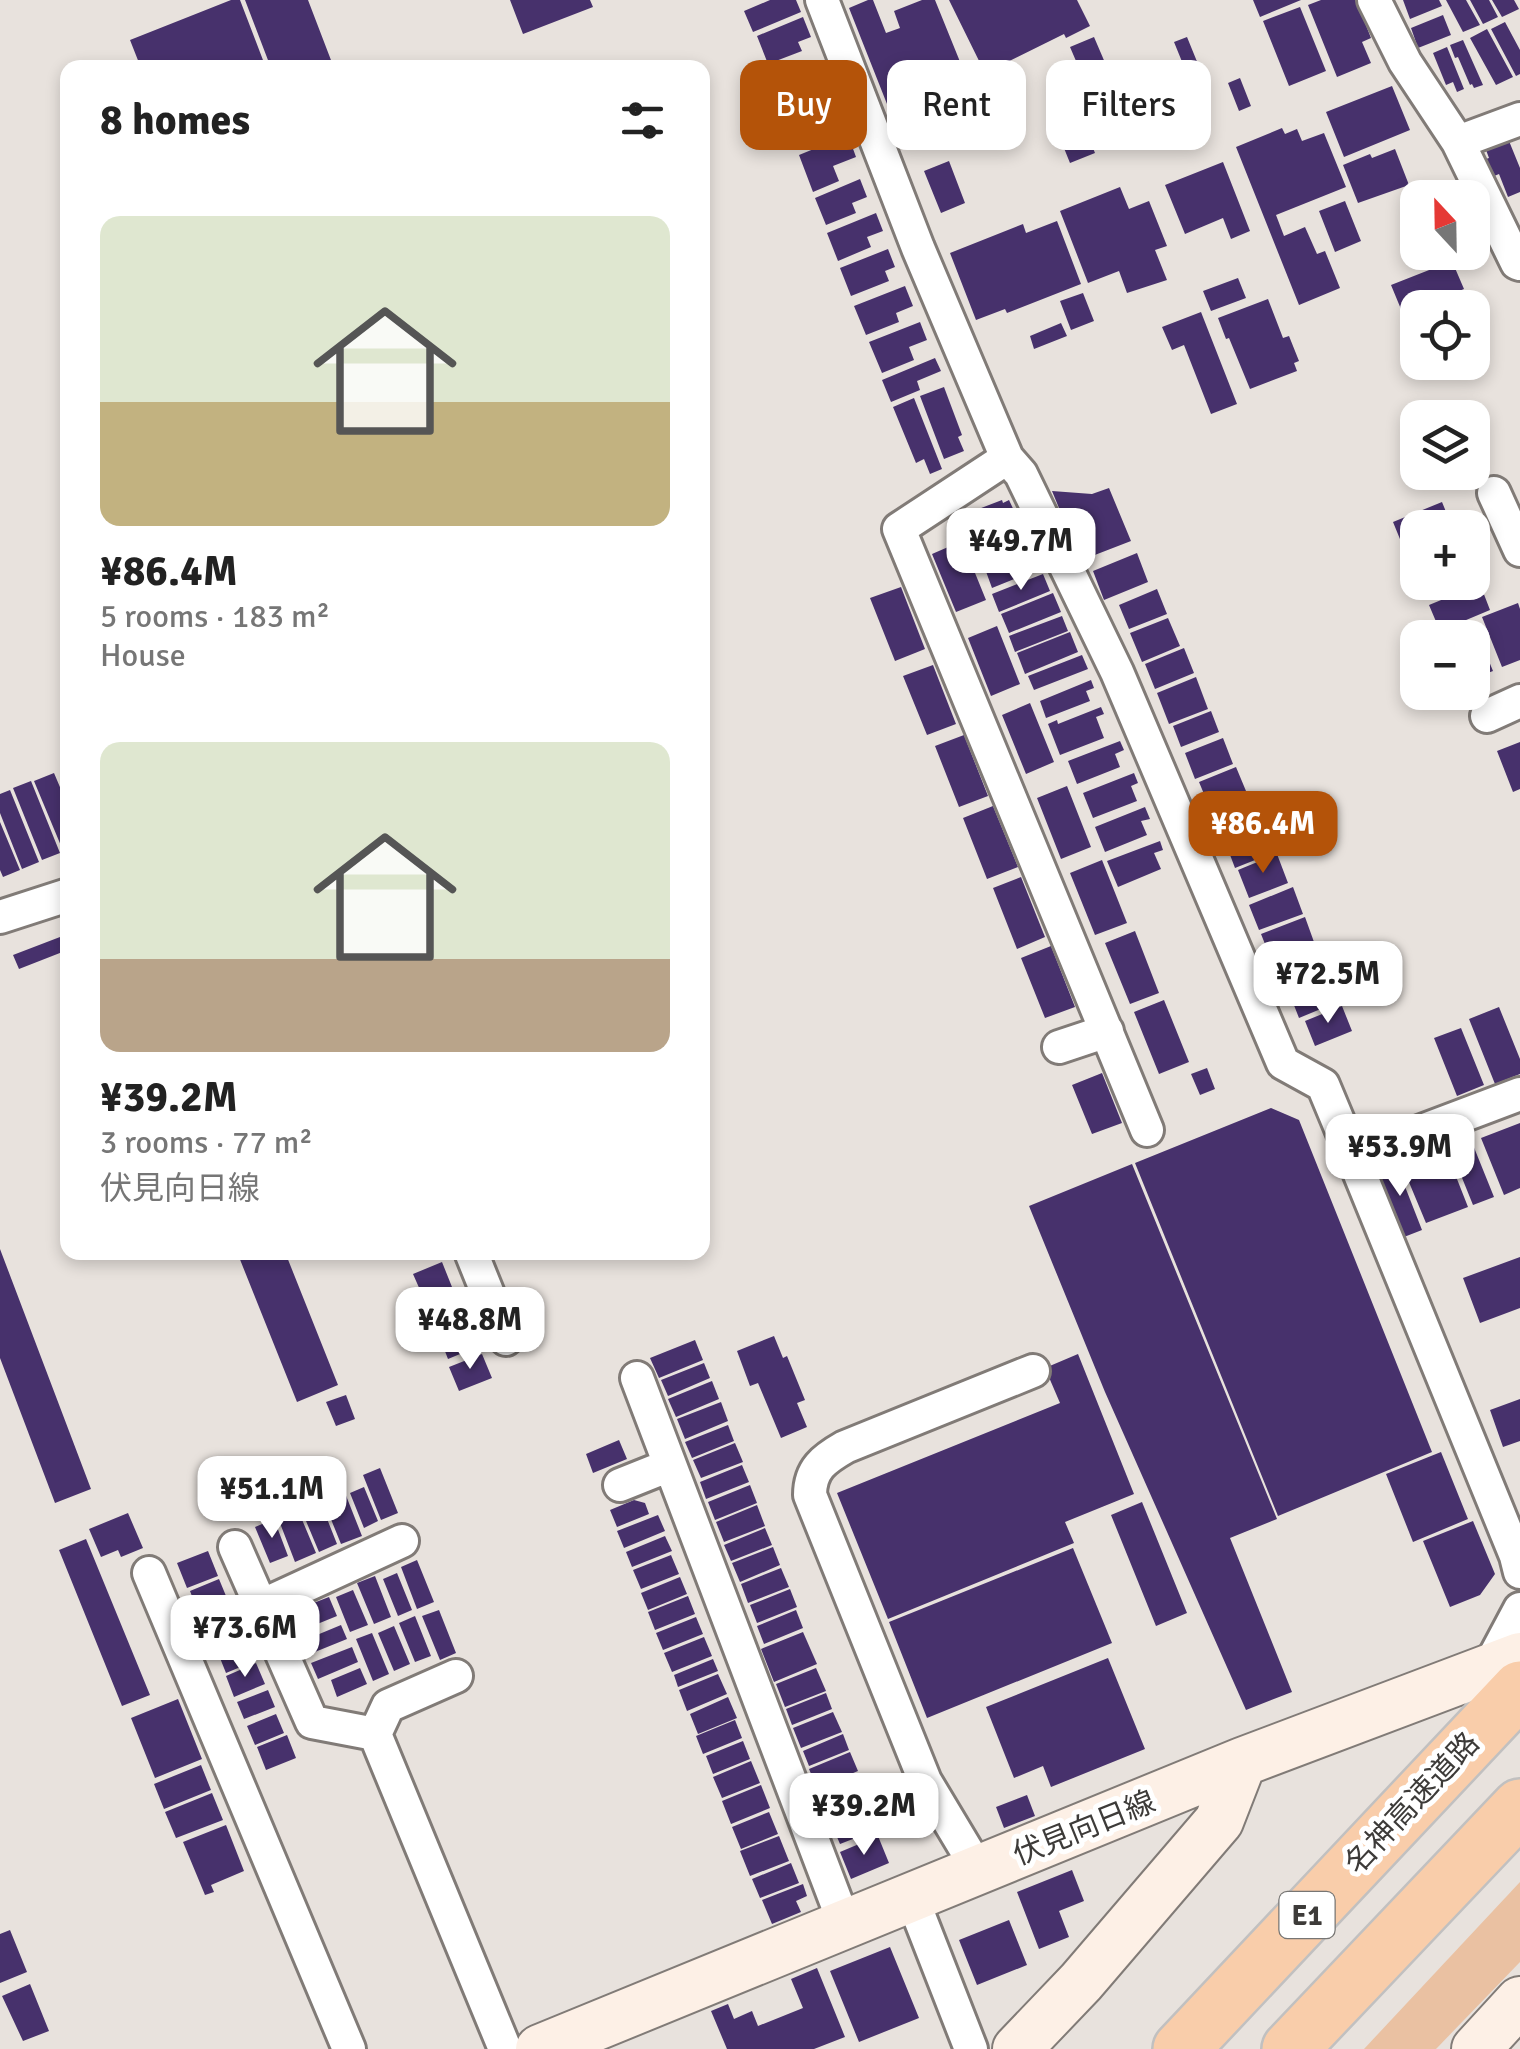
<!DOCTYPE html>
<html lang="en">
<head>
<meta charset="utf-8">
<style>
  :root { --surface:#fff; --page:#f6f6f6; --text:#222; --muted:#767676; --accent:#b45309 }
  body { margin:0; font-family:Signika,"Noto Sans JP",sans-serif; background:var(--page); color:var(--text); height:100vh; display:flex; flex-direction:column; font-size:38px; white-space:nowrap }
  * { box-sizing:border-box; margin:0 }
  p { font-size:32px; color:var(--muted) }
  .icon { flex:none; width:55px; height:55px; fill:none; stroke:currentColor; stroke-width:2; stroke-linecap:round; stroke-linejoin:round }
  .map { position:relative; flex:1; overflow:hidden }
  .side { position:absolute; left:60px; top:60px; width:650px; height:1200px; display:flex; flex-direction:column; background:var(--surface); border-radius:20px; box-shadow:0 5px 15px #0003 }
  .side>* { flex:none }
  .top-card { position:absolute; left:740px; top:60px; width:630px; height:90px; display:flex; gap:20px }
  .needle { width:65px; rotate:338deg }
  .fabs { position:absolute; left:1400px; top:180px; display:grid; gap:20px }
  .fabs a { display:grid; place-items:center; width:90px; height:90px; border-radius:20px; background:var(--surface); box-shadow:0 5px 15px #0003; font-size:50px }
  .price { position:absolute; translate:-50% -85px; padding:0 22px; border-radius:20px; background:#fff; color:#222; font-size:32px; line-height:65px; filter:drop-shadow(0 2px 5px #0008) }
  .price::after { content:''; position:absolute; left:50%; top:60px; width:30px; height:22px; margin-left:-15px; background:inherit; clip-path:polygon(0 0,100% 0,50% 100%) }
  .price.on { background:var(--accent); color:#fff }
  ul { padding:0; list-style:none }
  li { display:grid; align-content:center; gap:20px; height:530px; padding:0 40px }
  li span { display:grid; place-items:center; height:310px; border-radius:20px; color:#555 }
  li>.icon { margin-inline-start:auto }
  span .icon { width:180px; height:180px; fill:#fffc; stroke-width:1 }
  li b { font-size:42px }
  h2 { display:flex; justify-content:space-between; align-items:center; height:120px; padding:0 40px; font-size:42px }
  .chip { padding:0 35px; border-radius:20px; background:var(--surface); box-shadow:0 5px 15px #0003; font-size:35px; line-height:90px }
  .chip.on { background:var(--accent); color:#fff }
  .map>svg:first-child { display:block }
  .green { fill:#eac1a2 }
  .building { fill:#47316c }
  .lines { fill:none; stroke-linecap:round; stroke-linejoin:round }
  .street-casing { stroke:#817b77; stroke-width:38 }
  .secondary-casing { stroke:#817b77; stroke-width:52 }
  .highway-casing { stroke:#c1c0c0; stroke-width:60 }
  .street { stroke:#fff; stroke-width:32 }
  .secondary { stroke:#fdf0e6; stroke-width:48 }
  .highway { stroke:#f9cdaa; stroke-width:55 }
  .labels { text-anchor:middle; stroke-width:10; stroke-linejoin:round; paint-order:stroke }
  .shield { fill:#fff; stroke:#777674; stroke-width:2.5 }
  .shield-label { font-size:28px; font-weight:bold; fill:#3d3b39 }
  .street-label { font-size:30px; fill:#3d3b39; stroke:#fff }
</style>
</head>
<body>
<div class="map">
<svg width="1520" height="2049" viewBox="0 0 1520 2049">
  <rect width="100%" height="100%" fill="#e8e2dd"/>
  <path class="green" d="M1520 1882V1962L1436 2049H1364Z"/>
  <path class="building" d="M231 0H240L266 68H141L130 40Z
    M245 0H308L334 68H271Z
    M510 0H590L593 7 523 34Z
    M770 0H796L801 12 753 32 744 11Z
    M868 0H873L886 33 900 28 894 11 922 0H935L967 79 936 92 930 77 908 86 911 94 887 104 849 8Z
    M949 0H1077L1090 26 1066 38 1064 34 985 73Z
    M1253 0H1301L1260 17Z
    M1321 0H1356L1371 38 1362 42 1371 63 1337 77 1308 5Z
    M1403 0H1439L1442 6 1410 19Z
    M1446 0H1466L1480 25 1463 32Z
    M1470 0H1489L1498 17 1483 24Z
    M1492 0H1514L1519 9 1502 17Z
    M1300 7 1326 71 1289 86 1263 21Z
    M1443 15 1451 35 1418 48 1411 28Z
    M803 17 811 37 798 42 802 51 768 64 757 36Z
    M1505 22 1520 50V74L1516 76 1491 29Z
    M1487 29 1513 77 1496 85 1470 38Z
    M1094 37 1109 72 1085 82 1070 47Z
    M1187 37 1211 96 1198 101 1174 42Z
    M1463 40 1483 85 1474 88 1472 84 1470 85 1458 57 1455 58 1450 45Z
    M1447 47 1464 89 1457 92 1453 82 1446 85 1433 53Z
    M1240 78 1251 106 1239 111 1228 83Z
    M1392 86 1410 130 1344 157 1326 112Z
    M1074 101 1095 153 1070 163 1049 111Z
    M798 106 805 122 834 111 842 130 796 149 781 113Z
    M1147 117 1156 140 1146 144 1137 121Z
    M1178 118 1183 131 1162 139 1157 125Z
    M1282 128 1285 134 1297 129 1302 141 1324 133 1346 187 1276 215 1284 236 1305 227 1317 254 1325 251 1340 288 1299 305 1236 147Z
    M848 135 856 157 833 166 839 181 813 192 799 155Z
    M1509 141 1520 168V192L1508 197 1499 174 1487 179 1480 161 1489 158 1486 150Z
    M1395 149 1409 185 1358 203 1343 165 1370 154 1372 158Z
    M949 161 965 203 941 213 924 171Z
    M1223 162 1250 231 1231 239 1223 218 1185 234 1165 185Z
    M860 179 867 197 852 203 856 213 826 225 815 198Z
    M1450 181 1457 198H1418L1417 215 1409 197Z
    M1120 187 1129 209 1149 201 1167 246 1155 250 1167 280 1127 293 1119 271 1088 283 1060 211Z
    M1345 201 1361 241 1335 252 1319 211Z
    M876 213 883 231 867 237 871 247 838 261 827 233Z
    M1057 221 1081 284 1007 313 1005 309 976 320 950 253 1023 224 1026 233Z
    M888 249 895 267 885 271 889 281 851 296 840 268Z
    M1452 261 1464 289 1403 314 1391 285Z
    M1238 278 1246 298 1211 311 1203 291Z
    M905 286 913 306 896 313 899 322 866 335 854 306Z
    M1083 293 1094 321 1071 330 1060 301Z
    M1268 299 1283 338 1289 336 1299 361 1294 363 1297 371 1250 389 1229 338 1226 339 1218 318Z
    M1201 312 1237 404 1211 414 1184 345 1172 350 1162 327Z
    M920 322 927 340 909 347 914 360 882 373 869 342Z
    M1061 323 1067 336 1034 349 1030 336Z
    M935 358 941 371 917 381 920 390 891 402 882 380Z
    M944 387 962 435 958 437 964 451 944 459 920 396Z
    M914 398 942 469 930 474 924 459 916 463 893 407Z
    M1109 488 1131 541 1087 558 1079 539 1073 542 1052 491 1092 494Z
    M1002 500 1003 503 1009 500 1017 517 971 536 963 515Z
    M1442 502 1451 524 1442 528H1418V537L1402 544 1393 522Z
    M1020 519 1030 544 981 564 971 539Z
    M962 541 986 600 956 612 932 554Z
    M1033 547 1042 568 992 588 984 566Z
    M1137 553 1148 582 1104 600 1093 571Z
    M1043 574 1050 591 999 612 992 594Z
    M1418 582H1467V583L1425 600Z
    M1480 584 1490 610 1440 631 1429 605Z
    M901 587 925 649 895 661 870 598Z
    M1157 589 1167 614 1129 629 1119 605Z
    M1053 593 1061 612 1009 633 1001 614Z
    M1518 603 1520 609V660L1502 667 1482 617Z
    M1062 616 1068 631 1015 652 1009 636Z
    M1168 618 1180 646 1142 662 1130 633Z
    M997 626 1020 684 991 696 968 638Z
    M1070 632 1078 652 1025 674 1017 653Z
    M1477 632 1493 671 1480 676 1483 685 1472 689V638L1462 637Z
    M1184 648 1194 673 1155 689 1145 664Z
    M1082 655 1088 669 1034 690 1028 676Z
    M933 665 956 724 927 735 903 676Z
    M1196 677 1208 709 1169 724 1157 693Z
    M1091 680 1094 688 1086 691 1090 701 1046 718 1040 701Z
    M1030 703 1054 762 1026 774 1002 715Z
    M1101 707 1104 714 1096 717 1104 738 1060 755 1048 724 1057 720 1058 724Z
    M1211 711 1219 732 1181 747 1173 726Z
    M964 735 988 796 959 807 935 746Z
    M1223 738 1233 764 1195 779 1185 753Z
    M1120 741 1124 750 1115 754 1120 767 1077 784 1068 761Z
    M1520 742V789L1513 792 1497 751Z
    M1236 767 1246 791 1209 806 1199 782Z
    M54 773 68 806V851L64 853 34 781Z
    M1134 773 1138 783 1131 786 1137 801 1093 818 1083 793Z
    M31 781 60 853 42 860 13 788Z
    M1067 786 1091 847 1061 859 1037 798Z
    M10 790 39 862 22 869 0 813V794Z
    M1250 795 1261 822 1222 837 1212 810Z
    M993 806 1018 867 987 879 963 818Z
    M1145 807 1150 819 1141 821 1147 835 1105 852 1095 827Z
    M0 822 20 870 3 877 0 870Z
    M1263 824 1275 852 1235 868 1224 839Z
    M1160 841 1163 850 1154 853 1161 869 1118 887 1107 861Z
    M1277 854 1288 883 1249 898 1238 870Z
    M1102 860 1127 923 1095 935 1070 873Z
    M1021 877 1045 937 1017 949 993 888Z
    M1293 887 1303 914 1259 930 1249 905Z
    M1305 917 1314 942 1271 959 1261 934Z
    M1135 931 1159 993 1130 1004 1105 943Z
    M60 937 65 951 19 969 13 955Z
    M1316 944 1327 970 1286 987 1275 960Z
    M1051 946 1075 1007 1045 1018 1021 958Z
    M1329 974 1340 1001 1299 1018 1288 990Z
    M1164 1000 1189 1062 1159 1074 1134 1012Z
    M1342 1006 1352 1031 1315 1046 1305 1021Z
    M1499 1007 1520 1059V1074L1495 1084 1469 1019Z
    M1461 1028 1484 1085 1457 1096 1434 1038Z
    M1207 1068 1215 1089 1200 1095 1191 1074Z
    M1102 1073 1122 1123 1092 1134 1072 1085Z
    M1271 1108 1299 1120 1432 1452 1278 1516 1135 1163Z
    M1520 1123V1188L1504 1195 1481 1138Z
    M1473 1145 1494 1197 1473 1205 1452 1153Z
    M1444 1146 1468 1207 1426 1223 1401 1163Z
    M1395 1161 1422 1230 1404 1237 1377 1168Z
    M1132 1164 1277 1519 1230 1538 1292 1692 1246 1710 1105 1392 1029 1206Z
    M0 1249 91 1489 55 1503 0 1358Z
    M237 1252H285L338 1385 297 1402Z
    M1520 1257V1308L1480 1323 1463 1278Z
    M442 1262 452 1287 424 1299 413 1274Z
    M455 1293 465 1317 437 1329 427 1304Z
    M468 1325 477 1347 448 1359 439 1336Z
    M774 1336 783 1358 787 1356 805 1400 797 1403 807 1427 781 1438 758 1383 750 1386 737 1351Z
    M695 1340 703 1360 659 1378 650 1358Z
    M482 1354 492 1378 459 1391 449 1367Z
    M1078 1354 1134 1494 1065 1522 1074 1543 888 1619 837 1493 1060 1403 1045 1368Z
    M704 1363 710 1378 668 1396 661 1380Z
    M712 1381 719 1399 676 1417 668 1399Z
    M346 1395 355 1419 336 1426 326 1402Z
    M1520 1399V1441L1503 1447 1490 1410Z
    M721 1402 728 1421 685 1439 677 1419Z
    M728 1425 734 1441 692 1458 685 1442Z
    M619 1440 627 1459 593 1473 586 1454Z
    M735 1443 743 1462 701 1478 693 1460Z
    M1441 1452 1468 1519 1413 1542 1386 1474Z
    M742 1465 749 1482 706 1499 700 1482Z
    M380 1468 398 1513 381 1520 363 1475Z
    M750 1485 757 1503 715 1520 708 1502Z
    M364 1487 378 1521 364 1528 350 1493Z
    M345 1493 362 1536 341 1544 324 1502Z
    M634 1500 645 1503 649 1514 617 1527 610 1510Z
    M320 1501 337 1544 319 1552 301 1509Z
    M1142 1502 1187 1613 1156 1626 1111 1515Z
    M757 1505 765 1526 724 1542 716 1522Z
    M298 1510 316 1553 295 1562 278 1518Z
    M128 1513 143 1548 121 1557 118 1550 101 1557 89 1529Z
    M658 1515 665 1531 624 1548 617 1531Z
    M274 1519 288 1556 270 1563 255 1527Z
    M1473 1521 1495 1574 1480 1595 1450 1607 1423 1541Z
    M765 1528 772 1545 731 1561 724 1545Z
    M665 1536 672 1551 632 1567 626 1552Z
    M86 1539 150 1695 122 1706 59 1550Z
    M773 1547 780 1565 740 1582 732 1563Z
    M1073 1548 1112 1643 927 1718 889 1622Z
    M208 1551 218 1576 187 1588 177 1563Z
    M671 1555 679 1574 641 1589 633 1570Z
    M417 1560 434 1602 417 1609 401 1567Z
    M781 1568 789 1587 748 1603 741 1584Z
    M397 1573 412 1610 398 1616 383 1579Z
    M375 1576 391 1617 374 1624 357 1583Z
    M680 1577 687 1594 648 1610 641 1593Z
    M219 1579 231 1608 201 1620 190 1591Z
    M790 1589 797 1607 757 1623 750 1605Z
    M353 1590 368 1625 350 1632 336 1597Z
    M688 1596 695 1614 655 1630 648 1612Z
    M329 1597 337 1616 305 1629 298 1609Z
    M439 1610 456 1653 440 1660 422 1616Z
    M796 1610 803 1628 764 1644 757 1626Z
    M238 1612 247 1635 215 1647 206 1625Z
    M415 1616 431 1656 415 1662 399 1623Z
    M696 1617 703 1634 663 1650 656 1633Z
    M341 1625 347 1639 305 1656 300 1642Z
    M394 1626 410 1664 394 1671 378 1633Z
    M803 1632 817 1664 774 1682 761 1649Z
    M372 1633 389 1674 373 1681 356 1639Z
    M704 1637 712 1656 672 1672 664 1653Z
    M247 1641 255 1661 226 1673 218 1653Z
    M352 1647 358 1662 318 1679 311 1663Z
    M1108 1658 1145 1749 1051 1787 1043 1766 1014 1778 986 1707Z
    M713 1659 718 1671 678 1687 674 1675Z
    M256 1663 265 1684 234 1697 226 1676Z
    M360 1668 367 1684 337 1697 331 1680Z
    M816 1668 826 1691 785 1707 776 1684Z
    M718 1674 727 1694 687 1711 679 1690Z
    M268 1690 275 1707 244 1719 237 1702Z
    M826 1693 832 1709 792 1725 786 1709Z
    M728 1697 737 1718 698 1734 690 1714Z
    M178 1699 202 1759 155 1778 131 1718Z
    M833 1712 842 1732 801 1748 793 1728Z
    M276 1714 284 1733 255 1745 247 1726Z
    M735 1720 742 1738 703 1754 696 1736Z
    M843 1734 849 1750 809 1766 803 1751Z
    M287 1735 296 1758 266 1770 257 1747Z
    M743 1741 750 1759 713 1774 706 1756Z
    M850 1752 858 1771 817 1788 809 1769Z
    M751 1761 760 1783 722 1798 713 1777Z
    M201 1765 211 1790 164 1809 154 1784Z
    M859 1774 866 1791 825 1808 818 1790Z
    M761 1785 770 1808 731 1824 722 1801Z
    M212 1793 223 1820 176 1838 165 1812Z
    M867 1794 874 1811 833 1827 826 1810Z
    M1027 1795 1035 1816 1004 1828 996 1807Z
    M769 1812 778 1834 741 1849 732 1827Z
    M875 1813 881 1828 840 1844 834 1830Z
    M226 1825 244 1871 211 1885 214 1892 205 1895 183 1842Z
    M779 1836 789 1861 750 1876 740 1851Z
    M878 1836 889 1863 851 1879 840 1852Z
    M791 1863 799 1883 760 1898 752 1879Z
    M1072 1870 1084 1901 1059 1911 1069 1937 1039 1949 1017 1892Z
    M803 1884 807 1896 796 1901 801 1912 772 1924 762 1900Z
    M1009 1920 1027 1965 977 1985 959 1940Z
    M10 1930 27 1972 0 1983V1934Z
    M890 1947 919 2018 859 2042 830 1971Z
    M817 1968 845 2037 814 2049H727L711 2011 728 2004 734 2019 752 2011 758 2026 803 2008 791 1979Z
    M30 1984 49 2031 23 2041 2 1996Z"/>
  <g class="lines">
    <g class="street-casing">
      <path id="street" d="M822 0 918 248 1007 458 1021 474 1117 672 1283 1063 1323 1085 1353 1157
        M1374 0 1405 62 1458 142 1517 263 1520 264
        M1458 142 1520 119
        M1007 458 899 529 1147 1130
        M1494 493 1520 550
        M1487 716 1520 701
        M0 917 68 895
        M1059 1047 1107 1031
        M1520 1094 1353 1157 1516 1556 1520 1572
        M471 1252 506 1339
        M637 1378 845 1925
        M620 1485 670 1465
        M235 1547 312 1722 375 1734 505 2049
        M149 1573 349 2049
        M261 1606 402 1541
        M1488 1669 1520 1609
        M375 1734 388 1706 456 1676
        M979 1871 925 1781 810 1495C810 1469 824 1459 845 1447L1033 1371
        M912 1898 971 2049"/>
    </g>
    <g class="secondary-casing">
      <path id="secondary" d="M540 2049 1242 1762 1520 1657
        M1017 2049 1081 1982 1219 1821 1242 1762
        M1476 2049 1520 2001"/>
    </g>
    <g class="highway-casing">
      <path id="highway" d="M1181 2049 1520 1689
        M1290 2049 1520 1807"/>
    </g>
    <use href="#street" class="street"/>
    <use href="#secondary" class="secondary"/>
    <use href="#highway" class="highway"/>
  </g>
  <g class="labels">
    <rect class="shield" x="1279.5" y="1892" width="55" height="46" rx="8"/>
    <g class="shield-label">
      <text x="1307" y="1925">E1</text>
    </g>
    <g class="street-label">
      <text transform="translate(1412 1803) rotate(-47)" y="10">名神高速道路</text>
      <text transform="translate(1084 1828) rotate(-22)" y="10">伏見向日線</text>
    </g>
  </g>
</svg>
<div class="fabs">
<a><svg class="needle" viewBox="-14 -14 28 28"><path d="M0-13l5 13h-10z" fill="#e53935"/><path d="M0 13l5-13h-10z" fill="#767676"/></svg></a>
<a><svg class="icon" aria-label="locate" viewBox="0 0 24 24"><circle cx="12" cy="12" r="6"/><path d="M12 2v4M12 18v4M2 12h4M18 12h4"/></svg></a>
<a><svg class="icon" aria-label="layers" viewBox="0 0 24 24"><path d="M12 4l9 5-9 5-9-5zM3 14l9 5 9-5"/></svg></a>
<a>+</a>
<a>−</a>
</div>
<b class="price" style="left:1021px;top:593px">¥49.7M</b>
<b class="price on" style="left:1263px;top:876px">¥86.4M</b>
<b class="price" style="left:1328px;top:1026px">¥72.5M</b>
<b class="price" style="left:1400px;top:1199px">¥53.9M</b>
<b class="price" style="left:470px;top:1372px">¥48.8M</b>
<b class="price" style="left:272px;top:1541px">¥51.1M</b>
<b class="price" style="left:245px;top:1680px">¥73.6M</b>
<b class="price" style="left:864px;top:1858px">¥39.2M</b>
<div class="top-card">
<a class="chip on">Buy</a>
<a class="chip">Rent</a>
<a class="chip">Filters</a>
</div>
<section class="side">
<h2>8 homes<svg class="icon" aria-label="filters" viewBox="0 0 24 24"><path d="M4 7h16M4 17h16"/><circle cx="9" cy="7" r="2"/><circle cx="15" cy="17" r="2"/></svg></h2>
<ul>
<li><span style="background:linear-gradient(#dfe7d0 60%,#c2b280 0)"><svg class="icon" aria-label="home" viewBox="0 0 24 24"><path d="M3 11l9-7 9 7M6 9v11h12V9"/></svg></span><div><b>¥86.4M</b><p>5 rooms · 183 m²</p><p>House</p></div></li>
<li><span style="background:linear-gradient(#dfe7d0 70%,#b9a48a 0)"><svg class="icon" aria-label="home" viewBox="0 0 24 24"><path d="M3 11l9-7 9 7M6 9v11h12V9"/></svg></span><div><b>¥39.2M</b><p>3 rooms · 77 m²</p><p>伏見向日線</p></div></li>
</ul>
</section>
</div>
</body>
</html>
